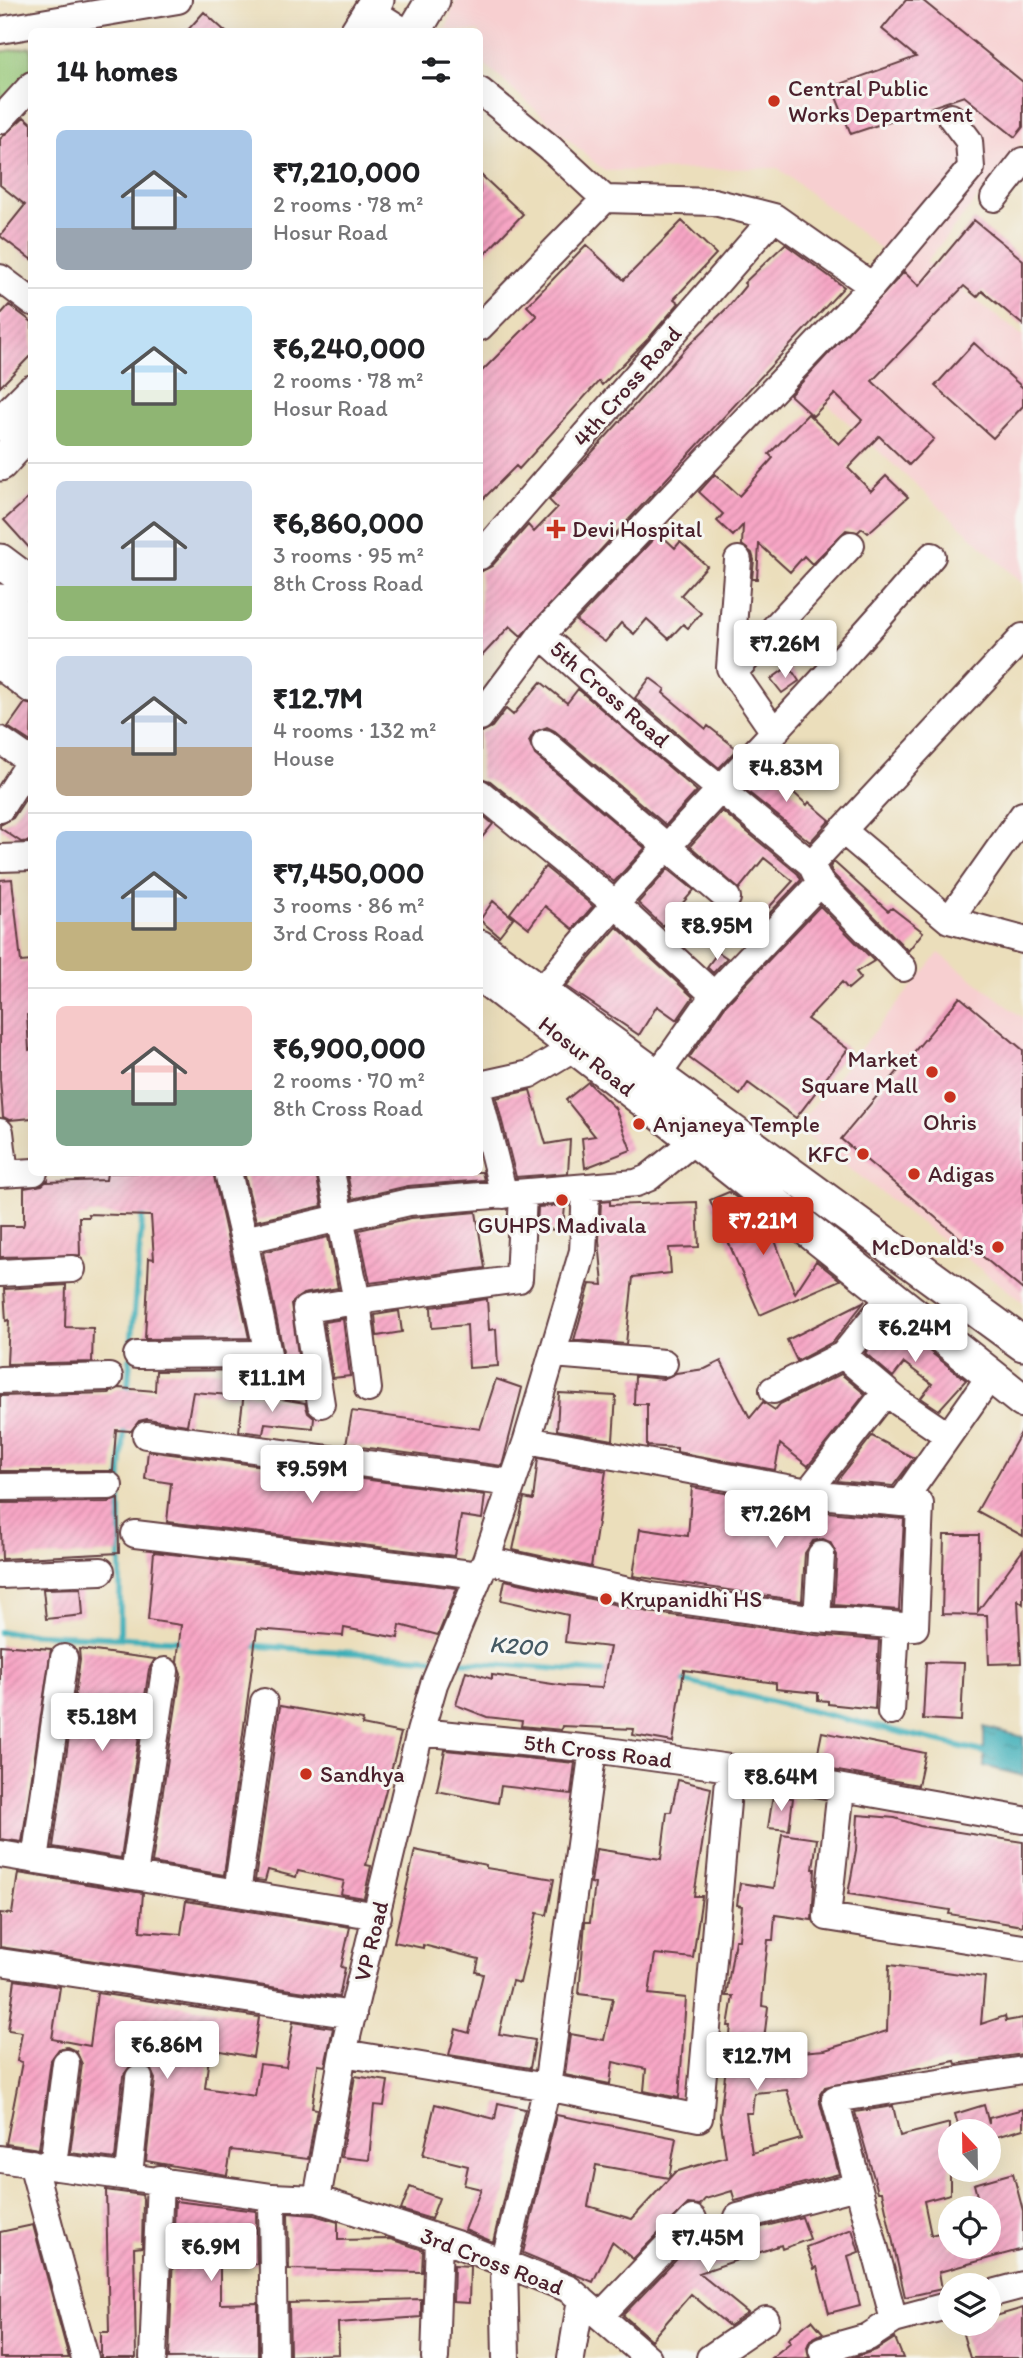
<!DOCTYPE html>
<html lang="en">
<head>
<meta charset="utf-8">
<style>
  :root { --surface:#fff; --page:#f6f6f6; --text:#202124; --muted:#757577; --line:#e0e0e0; --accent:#c8321e }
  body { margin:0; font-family:Itim,sans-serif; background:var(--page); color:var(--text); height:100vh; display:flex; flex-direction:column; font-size:26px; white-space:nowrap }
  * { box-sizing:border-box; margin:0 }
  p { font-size:23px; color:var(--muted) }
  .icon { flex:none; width:38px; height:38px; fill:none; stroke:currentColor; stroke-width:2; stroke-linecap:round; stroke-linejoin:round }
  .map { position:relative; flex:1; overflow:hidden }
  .sheet { position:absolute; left:28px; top:28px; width:455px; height:1148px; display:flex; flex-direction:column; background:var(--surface); border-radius:10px; box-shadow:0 7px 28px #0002 }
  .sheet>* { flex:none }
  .needle { width:46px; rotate:338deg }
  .controls { position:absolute; left:938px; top:2119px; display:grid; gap:14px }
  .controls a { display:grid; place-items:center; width:63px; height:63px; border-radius:50%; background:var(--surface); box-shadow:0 7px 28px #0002; font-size:35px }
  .price { position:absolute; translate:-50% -60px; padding:0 16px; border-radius:7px; background:#fff; color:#222; font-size:23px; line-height:46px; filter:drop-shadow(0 2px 4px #0008) }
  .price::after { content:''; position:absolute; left:50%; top:42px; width:21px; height:16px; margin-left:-10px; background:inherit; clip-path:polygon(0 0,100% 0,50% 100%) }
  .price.selected { background:var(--accent); color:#fff }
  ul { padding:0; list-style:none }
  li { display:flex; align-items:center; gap:21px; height:175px; padding:0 28px }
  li+li { border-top:2px solid var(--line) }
  li span { display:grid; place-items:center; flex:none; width:196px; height:140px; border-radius:10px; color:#555 }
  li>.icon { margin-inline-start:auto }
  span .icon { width:84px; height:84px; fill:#fffc; stroke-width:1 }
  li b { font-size:30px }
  h2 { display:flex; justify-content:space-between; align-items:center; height:84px; padding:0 28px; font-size:30px }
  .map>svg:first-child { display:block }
  .built { fill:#f7cfd0 }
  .green { fill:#99c979; stroke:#727452; stroke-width:2 }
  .water { fill:url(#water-ripples); stroke:#446772; stroke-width:2 }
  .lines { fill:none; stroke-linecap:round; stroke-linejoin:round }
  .stream { stroke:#3eafb8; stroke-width:6 }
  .building { fill:url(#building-hatch); fill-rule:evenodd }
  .minor-casing { stroke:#623c41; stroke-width:30 }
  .major-casing { stroke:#623c41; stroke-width:37 }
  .minor { stroke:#fff; stroke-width:26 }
  .major { stroke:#fff; stroke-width:33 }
  .poi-dot { fill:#c8321e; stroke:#f6f6f2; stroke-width:2.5 }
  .labels { text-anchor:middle; stroke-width:6; stroke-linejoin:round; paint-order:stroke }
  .poi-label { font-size:23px; fill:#4a1f2b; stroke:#f6f6f2; text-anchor:start }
  .street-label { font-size:23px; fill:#4a1f2b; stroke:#f6f6f2 }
  .water-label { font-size:24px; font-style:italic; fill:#455963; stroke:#f6f6f2 }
</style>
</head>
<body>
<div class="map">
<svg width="1023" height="2358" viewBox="0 0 1023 2358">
  <defs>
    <pattern id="water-ripples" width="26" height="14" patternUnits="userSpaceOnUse" patternTransform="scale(1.75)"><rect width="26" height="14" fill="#3eafb8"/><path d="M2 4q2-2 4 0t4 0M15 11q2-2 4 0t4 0" fill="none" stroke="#368e96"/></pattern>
    <pattern id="building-hatch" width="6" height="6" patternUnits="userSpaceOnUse" patternTransform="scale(1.75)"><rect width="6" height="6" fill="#f7a6c5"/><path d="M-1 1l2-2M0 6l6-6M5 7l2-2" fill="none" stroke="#d58ea9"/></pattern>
  </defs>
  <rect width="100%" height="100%" fill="#f6f6f2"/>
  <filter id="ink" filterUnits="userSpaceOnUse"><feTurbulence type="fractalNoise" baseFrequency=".0143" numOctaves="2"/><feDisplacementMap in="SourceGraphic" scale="14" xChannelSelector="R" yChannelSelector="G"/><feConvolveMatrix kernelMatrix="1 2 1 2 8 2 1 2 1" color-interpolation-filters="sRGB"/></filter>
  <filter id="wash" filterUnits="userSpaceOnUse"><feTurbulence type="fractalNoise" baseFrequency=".00686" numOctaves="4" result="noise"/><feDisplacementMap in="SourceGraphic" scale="28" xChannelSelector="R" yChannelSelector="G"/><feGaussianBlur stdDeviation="1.57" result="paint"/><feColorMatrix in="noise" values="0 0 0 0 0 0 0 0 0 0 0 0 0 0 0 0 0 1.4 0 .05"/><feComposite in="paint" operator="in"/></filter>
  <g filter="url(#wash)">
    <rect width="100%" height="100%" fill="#ebdebb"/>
    <path class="built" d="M455 0H1023V142L926 262 1023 336V584L795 374 897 262 778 168 604 171 480 60V32L446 30Z
      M939 953 1023 1018V1302L796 1127Z"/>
    <path class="green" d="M31 47V73L0 105V52Z"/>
    <path class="water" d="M984 1727 1023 1737V1776L984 1766Z"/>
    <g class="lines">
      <path class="stream" d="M131 1348 143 1209
        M127 1397 130 1359
        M0 1632 187 1641
        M120 1636V1483L125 1422
        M247 1645 438 1659
        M452 1661 613 1673
        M676 1679 992 1754"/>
    </g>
    <g id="blocks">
      <path class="building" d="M906 0H922L1023 82V127L1015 137 964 96 851 134 832 87 916 57 882 29Z
        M204 12 226 32H186Z
        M24 117 32 124V260L0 236 25 205 0 185V139Z
        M480 174 523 214 480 259Z
        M974 220 1023 260V325L982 291 977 297 964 286 872 381 934 439 909 465 879 436 848 468 871 491 886 476 908 497 868 533 862 528 858 532 846 530 812 564 804 556 790 572 759 544 757 579H752L754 560 752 553 742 545 743 525 733 536 717 521 723 514 699 492 715 474 739 496 773 458 769 454 808 414 839 444 862 420 835 394 813 416 790 395 904 272 919 286Z
        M682 221 716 254 674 299 679 303 648 339 602 385 599 381 519 469 516 466 480 502V373L537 316 527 306 586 245 624 280Z
        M785 244 844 287 521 636 510 626 480 658V572L492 566 528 525 534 532 557 508 549 500 687 347 728 307 746 285 744 283Z
        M9 305 32 322V354L0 387V315Z
        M974 343 1023 388V406L993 438 935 386Z
        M32 495V551L4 520Z
        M659 533 675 548 680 542 707 566 681 595 701 613 688 628 683 624 669 639 647 619 634 634 621 623 605 642 576 621Z
        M789 666 799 681 782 693 771 679Z
        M650 678 665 689 663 693 706 729 708 726 737 749 719 768 635 698Z
        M541 682 567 703 578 689 697 791 666 825 555 731 547 727 534 732 529 741 535 755 645 848 614 882 490 781 480 778V733L492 727 506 709 513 715Z
        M25 703 32 705 31 742 8 727Z
        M764 765 807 805 809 802 830 820 810 842 743 788Z
        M32 789V841L21 842 0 828V825L13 818Z
        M722 811 798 874 801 880 765 918 762 915 793 881 764 858 739 889 690 846Z
        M480 813 493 824 480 840Z
        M834 862 888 911 892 908 923 932 908 951 833 874 830 867Z
        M545 867 593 906 573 929 545 906 529 928 510 913Z
        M668 869 694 890 663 926 638 903Z
        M12 879 21 962 32 961V1015H27L29 1050 32 1049V1118L9 1120 3 1117 0 1079V880Z
        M493 901 513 918 499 936 480 920Z
        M820 906 874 961 856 972 861 978 848 989 842 982 807 1019 848 1049 796 1118 748 1083 740 1095 689 1058 726 1005Z
        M617 927 693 997 677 1020 657 1006 639 1035 566 986Z
        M718 952 727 958 713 973 707 967Z
        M960 997 1023 1050V1290L841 1139Z
        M588 1082 615 1108 631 1150 585 1168 582 1138 595 1136 566 1100Z
        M530 1090 546 1144 570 1140 568 1173 516 1177 496 1098Z
        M156 1172H213L249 1338 145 1339 149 1258 154 1259 151 1216 88 1214 89 1217H79L80 1255 0 1257V1226H23L24 1223V1188L42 1185 48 1180V1182L106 1180 107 1173Z
        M244 1172H316L322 1206 256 1221Z
        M347 1172H482L484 1180 408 1186 352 1199Z
        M729 1192 768 1222 795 1293 816 1261 840 1280 760 1315 710 1200Z
        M610 1201V1205L697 1202 699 1247 669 1248 671 1273 633 1277 626 1344 574 1340 590 1284 603 1285 599 1240 601 1202Z
        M565 1205 563 1230 537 1229 538 1207Z
        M476 1212 485 1268 370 1283 359 1230 411 1218Z
        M328 1237 338 1288 303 1294 291 1304 302 1383 230 1395 193 1392 187 1425 147 1419 139 1421 131 1431 116 1430 113 1471H0V1396L109 1393 119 1388 155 1391 156 1371 268 1370 277 1366 283 1351 263 1252Z
        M66 1285 65 1327 93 1328 92 1362 7 1364 9 1320 6 1321 4 1289Z
        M487 1299 489 1330 496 1329 498 1366 469 1368 467 1325 432 1328 431 1307Z
        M865 1301 833 1342 797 1361 787 1340Z
        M399 1311 402 1332 377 1336 375 1315Z
        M343 1319 350 1376 333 1378 324 1322Z
        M891 1321 966 1380 939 1410 921 1398 932 1384 904 1363 893 1377 865 1353Z
        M721 1361 750 1418 763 1402 775 1410 780 1404 841 1374 865 1394 808 1466 780 1444 775 1470 677 1452V1448L647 1446V1404H634L635 1376 663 1379 676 1373 705 1369Z
        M496 1379 522 1388 502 1466 346 1445 352 1411 480 1429Z
        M244 1393 305 1403 308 1413 314 1418 313 1428 265 1423 263 1434 239 1431Z
        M559 1393 616 1396 613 1440 557 1430Z
        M1023 1429V1536L977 1511Z
        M872 1436 914 1458 893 1486 837 1481Z
        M148 1451 485 1495 482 1519 461 1516 454 1556 167 1522 171 1483 145 1479Z
        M538 1458 606 1471 591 1567 513 1550 524 1498 533 1500Z
        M692 1487 827 1512 904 1519 899 1610 834 1605 837 1555 830 1542 823 1539 813 1541 805 1553 802 1601 633 1576 640 1529 688 1536Z
        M118 1499 119 1553 2 1559 0 1503 109 1502Z
        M944 1535H979L978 1611 1023 1550V1604L1018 1600 1021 1663 989 1664 987 1615 942 1614Z
        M154 1552 457 1588 438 1635 400 1625 398 1638 344 1628 343 1636 257 1629 224 1875 152 1863 181 1673 177 1662 181 1625 148 1620Z
        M505 1580 649 1612 815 1635 879 1640 875 1709 828 1704V1701L818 1700V1693L776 1689V1683L684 1670 673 1742 633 1735 634 1729 562 1726 561 1730 521 1726 522 1721 487 1717 456 1705 466 1671 492 1679V1675L566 1686 602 1688 610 1647 565 1642 568 1615 501 1600Z
        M81 1588 83 1615 46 1619 43 1589Z
        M0 1645 51 1649 22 1842 0 1839Z
        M79 1649 155 1659 149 1669 121 1858 53 1847 80 1660Z
        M926 1662 964 1663 961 1721 923 1719Z
        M280 1706 363 1720 362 1725 401 1733 366 1865 371 1866 364 1898 341 1894 344 1881 298 1871 296 1877 268 1870 265 1881 255 1880Z
        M822 1732 925 1753 918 1785 815 1767Z
        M445 1750 575 1763 571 1794 501 1786 498 1803 437 1791Z
        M678 1780 711 1788 694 1896H702L693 1958 655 1954 649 1994 686 1998 679 2098 644 2091 646 2069 613 2062 610 2084 565 2075 570 2034 604 2040 613 1998 579 1994 585 1922H590L595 1884 591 1883 596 1849 661 1859 667 1812H671Z
        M773 1795 793 1798 789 1830 768 1828Z
        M858 1815 895 1818 920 1826 1023 1842V1926L949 1914 950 1910 848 1894 856 1851Z
        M782 1834 817 1839 813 1869H815L812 1920 775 1915 773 1940H768L764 1976 762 2006 768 2007 762 2055 825 2050 887 2031 889 1965 985 1977 981 2024 1005 2016 1006 2021 1023 2018V2054L956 2064 955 2061 825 2087 820 2094V2103L839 2174 735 2201 732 2191 705 2199 700 2205 688 2204 633 2259 612 2242 593 2282 523 2253 556 2115 676 2138 669 2178 596 2165 588 2206 632 2219 675 2172 726 2157 720 2116 731 2026H728L733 1996H726L735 1940H739L742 1906 737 1905 740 1883 774 1888ZM787 2090 801 2139 752 2153 746 2113H752L754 2093Z
        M415 1850 486 1865V1868L554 1879 547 1915 537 1913 520 1983 512 1981 499 2034 535 2040 530 2068 449 2055 456 2029 469 2033 483 1974 476 1972 479 1959 423 1945V1948L394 1942Z
        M18 1873 143 1893 140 1931 181 1934 186 1901 350 1927 341 1967 345 1968 339 1997 0 1947V1913L12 1914Z
        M15 1980 60 1987 52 2039 90 2046 97 1993 259 2017 253 2057 210 2049 205 2088 255 2096 260 2064 286 2067 293 2022 333 2028 325 2066 318 2065 312 2108 317 2109 308 2159 231 2150 227 2175 146 2161 155 2079 149 2066 140 2062 132 2064 123 2076 115 2159 70 2153 82 2064 76 2051 67 2047 59 2049 51 2060 39 2149 6 2144 22 2062 17 2061 22 2032 8 2030Z
        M355 2076 388 2081 384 2106 374 2105 369 2160 341 2157Z
        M498 2103 525 2109 493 2242 465 2230 481 2189 464 2185 468 2166 423 2155 435 2104 495 2119Z
        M984 2105 989 2124V2118L1023 2109V2129L989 2139V2132H960L955 2114Z
        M893 2106 900 2136 950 2123V2194L924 2201 931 2235 950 2230V2247H989V2208H980L974 2184 1013 2173 1023 2211V2249L939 2272 942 2289 905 2297 882 2192H878L855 2112Z
        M410 2187 439 2198 431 2219 401 2210Z
        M106 2190 142 2195 143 2199 142 2247 134 2248 136 2358H101V2332H109Z
        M175 2201 256 2211 257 2264 220 2265V2304L258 2303V2357L169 2358Z
        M288 2213 314 2215 338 2222V2240L390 2239 423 2250 422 2272 289 2269Z
        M802 2217 810 2239 782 2249 781 2245 699 2273 748 2313 729 2326 691 2294 651 2340 623 2315 699 2236 726 2227 733 2232H742Z
        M33 2225 69 2358H0V2232Z
        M852 2229 859 2252 848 2256 860 2305 829 2313 817 2267 814 2269 806 2247Z
        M454 2265 470 2266 469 2303 453 2302Z
        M421 2299V2317L338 2323 339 2354 290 2356 289 2303Z
        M1023 2308V2358H970L960 2324H989V2318Z
        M812 2320 823 2333 810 2340 807 2347 809 2358H771L791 2342 788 2339Z
        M895 2338 903 2358H852L876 2350Z"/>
    </g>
  </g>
  <g filter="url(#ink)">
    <use href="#blocks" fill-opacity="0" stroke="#623c41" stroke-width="2"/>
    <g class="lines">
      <g class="minor-casing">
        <path id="minor" d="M370 10 405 32
          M0 30 178 0
          M480 91 550 148 605 199
          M0 120 32 85
          M994 198 1023 161
          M605 199 714 202 774 217 872 286
          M0 278 32 302
          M480 327 605 199
          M480 556 774 217
          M738 560 730 668 775 733
          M733 673 851 545
          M480 717 541 635
          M0 740 32 762
          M545 743 727 898
          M480 793 614 903 714 995
          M0 809 32 759
          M842 830 949 920 1023 940
          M0 858 32 857
          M811 864 1023 637
          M949 920 1023 815
          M903 968 820 883 811 864 635 719 541 635 872 286 971 168 969 141 951 117
          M541 992C664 840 806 706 932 556
          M657 1076 714 995 820 883
          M480 1085 530 1074 575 1047
          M480 1100 504 1195
          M0 1132 5 1174
          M228 1172 244 1240 409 1202 636 1183 648 1178 695 1140
          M0 1174 34 1172
          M0 1273 72 1269
          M553 1354 664 1363
          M137 1355 268 1354 244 1240
          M843 1355 900 1403 947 1435
          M0 1380 109 1377
          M368 1389 357 1301 519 1279 523 1194
          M773 1390 843 1355 891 1296
          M321 1404 306 1309 357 1301 331 1172
          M146 1435 512 1483
          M527 1440 830 1496 901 1503 991 1375
          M0 1487 109 1486
          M808 1492 886 1392
          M135 1534 480 1575
          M486 1560 651 1596 817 1619 821 1555
          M0 1575 101 1571
          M817 1619 915 1627 920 1504 901 1503
          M891 1712 896 1626
          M420 1732 593 1749 730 1768 1023 1820
          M841 1789 827 1917 1023 1948
          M0 1854 378 1916
          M35 1860 64 1658
          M134 1875 165 1671
          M237 1893 264 1702
          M0 1962 353 2015
          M343 2053 547 2087 699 2118 730 1768
          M0 2159 272 2197 317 2199 459 2245 569 2289 648 2358
          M32 2163 85 2358
          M53 2165 66 2063
          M129 2175 139 2078
          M272 2197 274 2358
          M317 2199 343 2053 420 1732 434 1684 486 1560 527 1440 583 1251 586 1190
          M738 2217 857 2186
          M989 2294 1023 2285
          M600 2316 693 2219
          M894 2320 835 2099 1023 2070
          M822 2350 868 2337 894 2320 950 2305
          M153 2358 160 2179
          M435 2358 439 2239
          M506 2358 504 2263 547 2087 593 1749
          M571 2358 581 2299
          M710 2358 766 2320"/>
      </g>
      <g class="major-casing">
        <path id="major" d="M357 32 377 0
          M414 32 433 0
          M0 424 32 392
          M0 464 32 429
          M0 561 32 585
          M0 601 32 626
          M0 633 32 657
          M0 662 32 686
          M480 947 1023 1344
          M480 974 695 1140 1023 1401"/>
      </g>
      <use href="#minor" class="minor"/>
      <use href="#major" class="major"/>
    </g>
  </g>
  <g class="poi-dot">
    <circle cx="774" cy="101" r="7"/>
    <path d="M552.5 518.5h7v7h7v7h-7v7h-7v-7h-7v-7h7z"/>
    <circle cx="932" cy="1072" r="7"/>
    <circle cx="950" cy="1097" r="7"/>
    <circle cx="639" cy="1124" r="7"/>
    <circle cx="863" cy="1154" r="7"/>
    <circle cx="914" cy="1174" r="7"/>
    <circle cx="562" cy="1200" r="7"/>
    <circle cx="998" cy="1247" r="7"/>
    <circle cx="606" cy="1599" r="7"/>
    <circle cx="306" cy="1774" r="7"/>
  </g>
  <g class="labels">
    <g class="poi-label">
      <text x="788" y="96">Central Public<tspan x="788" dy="26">Works Department</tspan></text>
      <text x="572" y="537">Devi Hospital</text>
      <text x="918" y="1067" text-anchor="end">Market<tspan x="918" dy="26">Square Mall</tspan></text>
      <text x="950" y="1130" text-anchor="middle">Ohris</text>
      <text x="653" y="1132">Anjaneya Temple</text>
      <text x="849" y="1162" text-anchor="end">KFC</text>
      <text x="928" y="1182">Adigas</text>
      <text x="562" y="1233" text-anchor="middle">GUHPS Madivala</text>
      <text x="984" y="1255" text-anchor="end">McDonald's</text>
      <text x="620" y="1607">Krupanidhi HS</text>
      <text x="320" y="1782">Sandhya</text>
    </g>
    <g class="street-label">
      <text transform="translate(627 386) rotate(-49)" y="8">4th Cross Road</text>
      <text transform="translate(610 694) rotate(41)" y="8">5th Cross Road</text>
      <text transform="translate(587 1056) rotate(38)" y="8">Hosur Road</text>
      <text transform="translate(598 1751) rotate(7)" y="8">5th Cross Road</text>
      <text transform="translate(371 1941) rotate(-76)" y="8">VP Road</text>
      <text transform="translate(492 2261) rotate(21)" y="8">3rd Cross Road</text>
    </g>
    <g class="water-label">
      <text transform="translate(518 1646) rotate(4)" y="8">K200</text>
    </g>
  </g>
</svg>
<div class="controls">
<a><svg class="needle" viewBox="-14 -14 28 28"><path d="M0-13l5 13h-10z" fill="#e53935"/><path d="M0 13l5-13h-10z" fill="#757577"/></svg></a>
<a><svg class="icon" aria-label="locate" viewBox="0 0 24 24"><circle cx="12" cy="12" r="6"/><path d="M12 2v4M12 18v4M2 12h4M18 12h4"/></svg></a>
<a><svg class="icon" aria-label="layers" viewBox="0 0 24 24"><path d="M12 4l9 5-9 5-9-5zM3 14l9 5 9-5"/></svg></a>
</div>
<b class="price" style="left:785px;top:680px">₹7.26M</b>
<b class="price" style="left:786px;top:804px">₹4.83M</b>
<b class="price" style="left:717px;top:962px">₹8.95M</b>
<b class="price selected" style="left:763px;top:1257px">₹7.21M</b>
<b class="price" style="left:915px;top:1364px">₹6.24M</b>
<b class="price" style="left:272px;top:1414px">₹11.1M</b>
<b class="price" style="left:312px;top:1505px">₹9.59M</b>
<b class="price" style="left:776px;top:1550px">₹7.26M</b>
<b class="price" style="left:102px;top:1753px">₹5.18M</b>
<b class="price" style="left:781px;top:1813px">₹8.64M</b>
<b class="price" style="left:167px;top:2081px">₹6.86M</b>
<b class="price" style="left:757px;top:2092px">₹12.7M</b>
<b class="price" style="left:708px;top:2274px">₹7.45M</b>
<b class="price" style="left:211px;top:2283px">₹6.9M</b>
<section class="sheet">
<h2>14 homes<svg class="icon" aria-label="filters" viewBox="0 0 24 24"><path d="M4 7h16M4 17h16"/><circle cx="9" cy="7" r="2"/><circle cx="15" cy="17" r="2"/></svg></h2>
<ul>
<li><span style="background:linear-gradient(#a9c7e8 70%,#9aa5b1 0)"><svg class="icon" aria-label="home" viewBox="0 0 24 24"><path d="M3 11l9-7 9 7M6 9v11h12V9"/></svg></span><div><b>₹7,210,000</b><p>2 rooms · 78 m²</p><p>Hosur Road</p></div></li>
<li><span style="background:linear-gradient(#bfe0f5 60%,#8fb573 0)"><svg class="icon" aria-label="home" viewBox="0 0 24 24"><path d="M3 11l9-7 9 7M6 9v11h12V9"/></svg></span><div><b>₹6,240,000</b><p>2 rooms · 78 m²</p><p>Hosur Road</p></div></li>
<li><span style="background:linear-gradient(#c9d6e8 75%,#8fb573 0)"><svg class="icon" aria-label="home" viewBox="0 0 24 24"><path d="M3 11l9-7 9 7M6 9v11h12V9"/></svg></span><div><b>₹6,860,000</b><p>3 rooms · 95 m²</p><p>8th Cross Road</p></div></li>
<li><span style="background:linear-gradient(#c9d6e8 65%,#b9a48a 0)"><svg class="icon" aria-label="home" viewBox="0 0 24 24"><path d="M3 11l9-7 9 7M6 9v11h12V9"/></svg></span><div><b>₹12.7M</b><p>4 rooms · 132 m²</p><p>House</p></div></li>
<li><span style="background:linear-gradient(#a9c7e8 65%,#c2b280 0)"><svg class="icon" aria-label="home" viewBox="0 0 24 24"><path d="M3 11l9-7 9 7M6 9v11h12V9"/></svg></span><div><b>₹7,450,000</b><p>3 rooms · 86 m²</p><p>3rd Cross Road</p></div></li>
<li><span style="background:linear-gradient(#f6c9c9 60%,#7fa58c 0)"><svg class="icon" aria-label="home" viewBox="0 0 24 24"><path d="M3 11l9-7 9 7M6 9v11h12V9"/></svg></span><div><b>₹6,900,000</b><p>2 rooms · 70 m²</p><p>8th Cross Road</p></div></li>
</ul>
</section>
</div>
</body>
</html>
